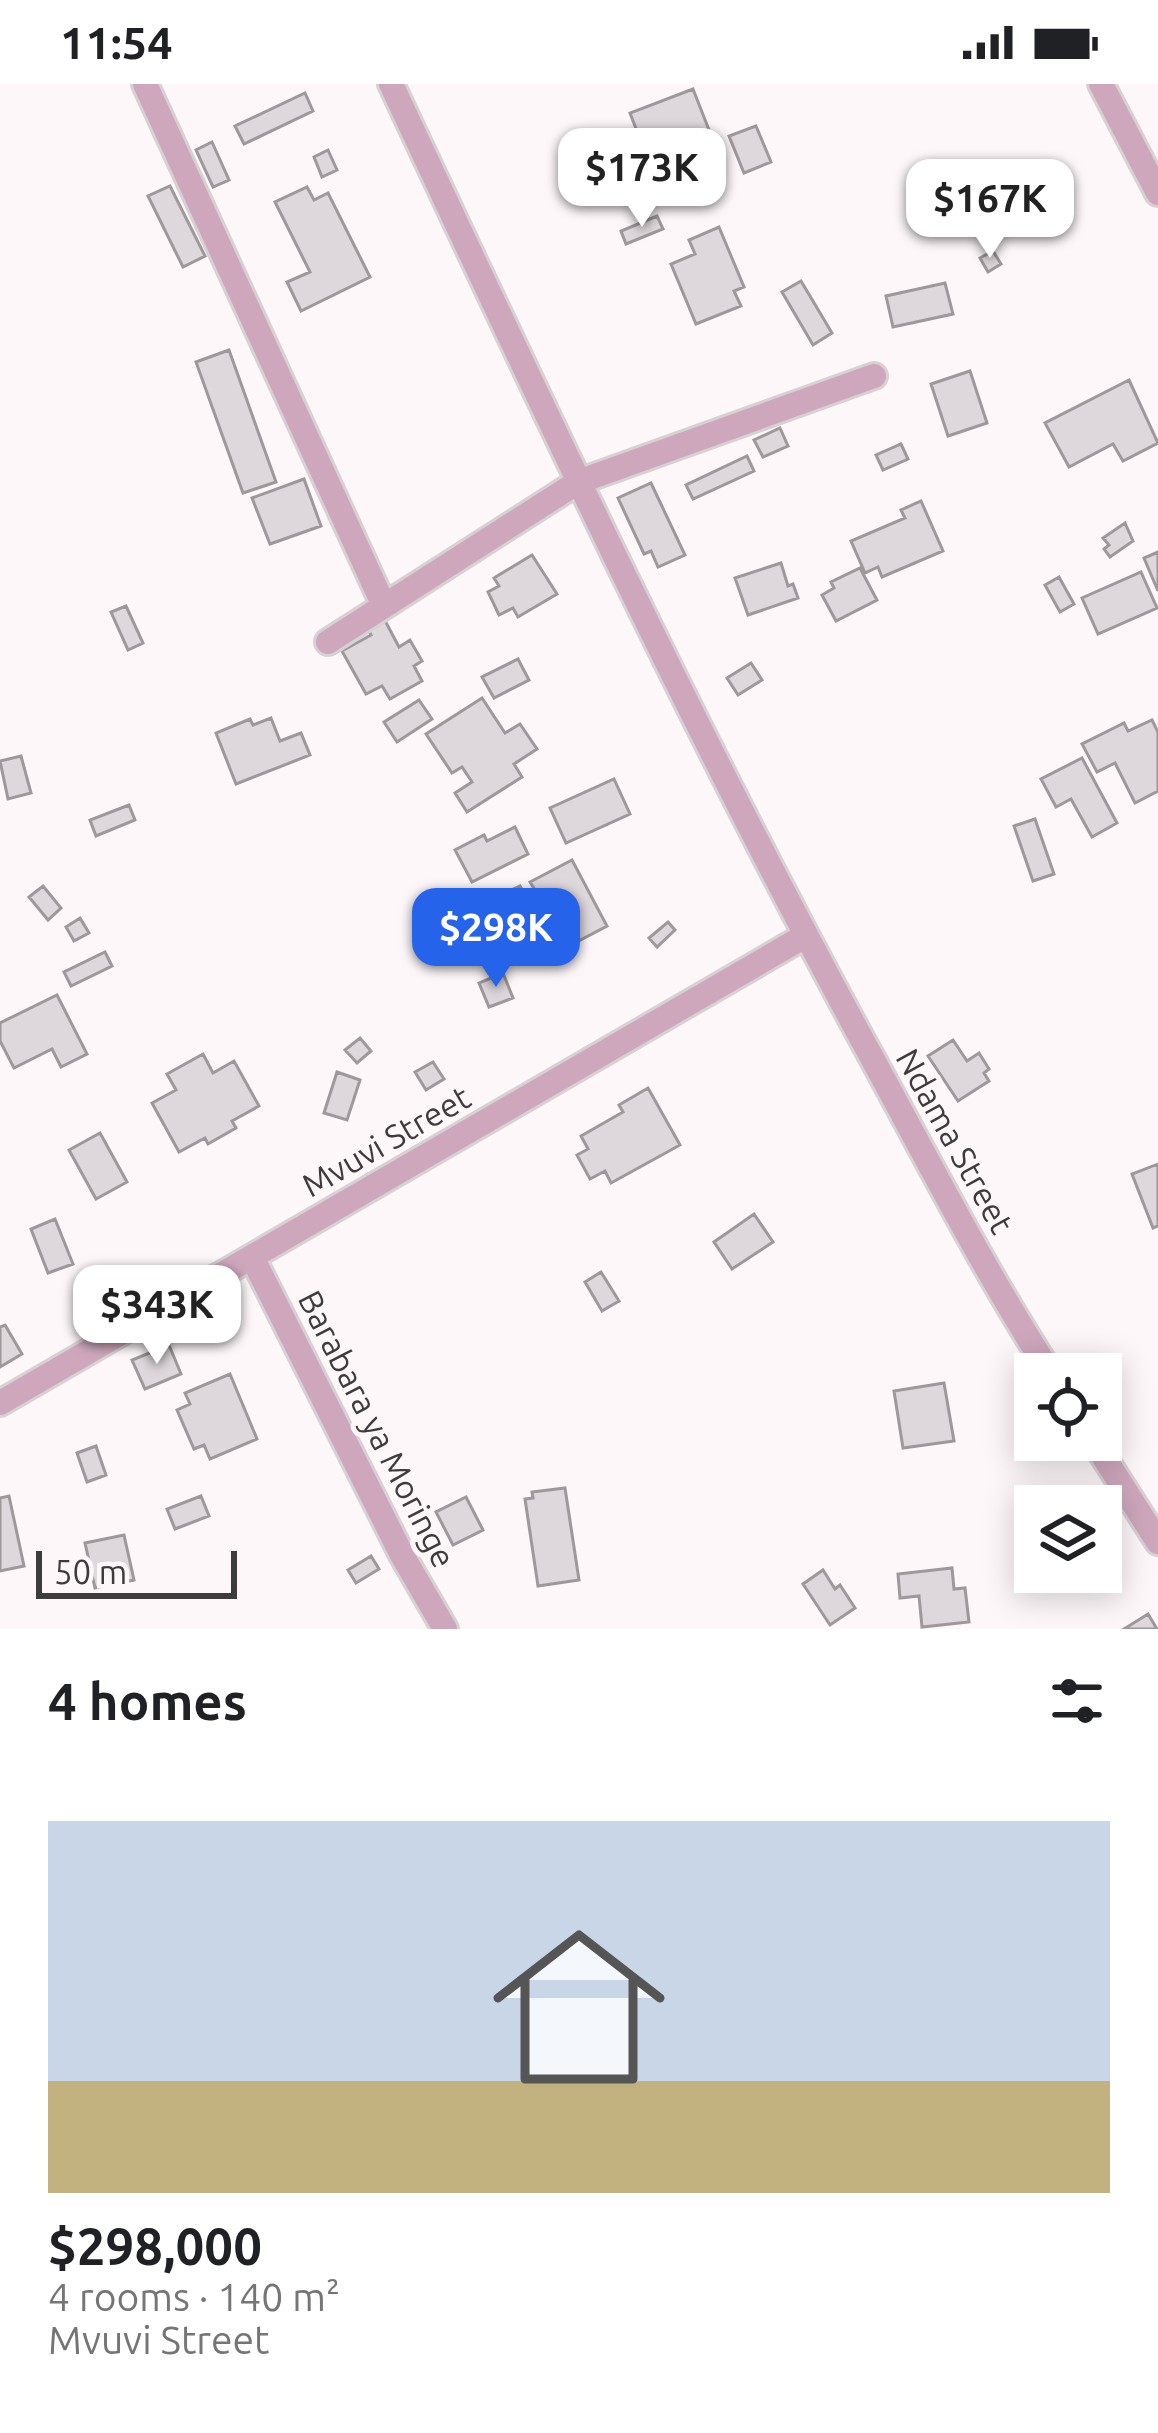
<!DOCTYPE html>
<html lang="en">
<head>
<meta charset="utf-8">
<style>
  :root { --surface:#fff; --page:#f2f2f2; --text:#202124; --muted:#757577; --accent:#2563eb }
  body { margin:0; font-family:Ubuntu,sans-serif; background:var(--page); color:var(--text); height:100vh; display:flex; flex-direction:column; font-size:45px; white-space:nowrap }
  * { box-sizing:border-box; margin:0 }
  p { font-size:39px; color:var(--muted) }
  .icon { flex:none; width:66px; height:66px; fill:none; stroke:currentColor; stroke-width:2; stroke-linecap:round; stroke-linejoin:round }
  .map { position:relative; height:1545px; overflow:hidden }
  .panel { display:flex; flex-direction:column; background:var(--surface); flex:1 }
  .panel>* { flex:none }
  .tools { position:absolute; left:1014px; top:1269px; display:grid; gap:24px }
  .tools a { display:grid; place-items:center; width:108px; height:108px; border-radius:0px; background:var(--surface); box-shadow:0 6px 30px #0003; font-size:60px }
  .scale { position:absolute; left:36px; bottom:30px; width:201px; box-sizing:border-box; padding-left:12px; border:6px solid #3e3b3d; border-top:0; font-size:33px; line-height:42px; white-space:nowrap; color:#3e3b3d; -webkit-text-stroke:9px #fdf7fa; paint-order:stroke }
  .price { position:absolute; translate:-50% -102px; padding:0 27px; border-radius:24px; background:#fff; color:#222; font-size:39px; line-height:78px; filter:drop-shadow(0 3px 6px #0008) }
  .price::after { content:''; position:absolute; left:50%; top:72px; width:36px; height:27px; margin-left:-18px; background:inherit; clip-path:polygon(0 0,100% 0,50% 100%) }
  .price.active { background:var(--accent); color:#fff }
  ul { padding:0; list-style:none }
  li { display:grid; align-content:center; gap:24px; height:636px; padding:0 48px }
  li span { display:grid; place-items:center; height:372px; border-radius:0px; color:#555 }
  li>.icon { margin-inline-start:auto }
  span .icon { width:216px; height:216px; fill:#fffc; stroke-width:1 }
  li b { font-size:51px }
  h2 { display:flex; justify-content:space-between; align-items:center; height:144px; padding:0 48px; font-size:51px }
  .status { display:flex; justify-content:space-between; align-items:center; height:84px; padding:0 60px; background:var(--surface); direction:ltr }
  .status svg { height:33px; fill:currentColor }
  .map>svg:first-child { display:block }
  .building { fill:#ded7db; stroke:#9e989b; stroke-width:3 }
  .lines { fill:none; stroke-linecap:round; stroke-linejoin:round }
  .minor-casing { stroke:#d7d1d4; stroke-width:30 }
  .minor { stroke:#cea7bc; stroke-width:24 }
  .labels { text-anchor:middle; stroke-width:10; stroke-linejoin:round; paint-order:stroke }
  .street-label { font-size:33px; fill:#3e3b3d; stroke:#fdf7fa }
</style>
</head>
<body>
<div class="status"><b>11:54</b><svg viewBox="0 0 49 12"><path d="M0 12V9h3v3zM5 12V6h3v6zM10 12V3h3v9zM15 12V0h3v12zM26 1h20v11H26zM47 4h2v5h-2z"/></svg></div>
<div class="map">
<svg width="1158" height="1545" viewBox="0 0 1158 1545">
  <rect width="100%" height="100%" fill="#fdf7fa"/>
  <path class="building" d="M693 5 718 69 655 94 630 29Z
    M305 9 313 27 244 60 235 42Z
    M756 42 771 78 744 89 729 52Z
    M212 58 229 96 213 103 196 66Z
    M328 66 337 86 322 93 314 73Z
    M170 102 205 172 183 183 148 112Z
    M307 103 314 116 328 109 370 193 301 227 287 198 310 188 275 118Z
    M657 132 663 145 626 160 621 147Z
    M719 143 744 203 734 207 741 222 696 240 671 180 695 170 689 156Z
    M993 167 1001 180 988 188 980 174Z
    M801 197 832 249 813 261 782 208Z
    M945 199 953 230 893 243 886 212Z
    M229 266 276 398 243 409 196 278Z
    M970 287 987 339 948 352 931 300Z
    M1129 296 1158 359 1123 377 1113 360 1069 383 1045 339Z
    M780 344 788 362 763 373 754 356Z
    M901 360 908 375 883 386 876 371Z
    M747 372 754 387 693 415 686 401Z
    M304 395 321 442 270 460 252 414Z
    M651 399 685 471 658 483 651 467 644 470 618 414Z
    M921 417 943 467 882 493 878 483 865 489 851 457 905 434 901 426Z
    M1125 439 1133 457 1110 473 1104 465 1109 461 1103 454Z
    M1158 468V507L1144 474Z
    M532 471 557 510 518 533 513 524 499 531 488 508 499 502 494 494Z
    M781 479 788 502 793 500 798 514 748 531 735 494Z
    M860 484 877 516 836 537 822 511 834 504 831 498Z
    M1141 488 1157 524 1098 550 1082 514Z
    M1059 493 1074 520 1060 528 1045 501Z
    M126 522 143 559 128 566 111 528Z
    M381 529 399 563 410 556 422 577 414 582 422 597 390 615 382 602 366 610 342 567 371 551 364 538Z
    M518 575 529 596 494 614 482 593Z
    M751 579 762 596 738 611 727 594Z
    M482 614 505 649 520 640 537 665 514 680 522 693 467 728 455 709 472 698 462 683 452 689 426 650Z
    M419 616 432 635 397 658 384 638Z
    M271 634 280 657 301 649 310 671 236 700 216 649 250 635 253 641Z
    M1152 636 1158 648V707L1135 719 1115 679 1097 688 1082 660 1124 639 1128 647Z
    M21 672 31 709 8 715 0 677Z
    M1082 674 1117 739 1092 753 1071 715 1056 723 1041 695Z
    M614 695 630 730 566 759 550 724Z
    M129 721 135 736 96 752 90 736Z
    M1035 735 1054 790 1033 797 1014 742Z
    M515 743 528 770 472 798 455 766 484 751 487 757Z
    M572 776 607 842 550 872 531 835 513 845 501 822 507 819 503 810 520 802 525 811 535 806 530 798Z
    M43 802 61 824 48 836 29 813Z
    M80 834 89 849 74 857 66 843Z
    M668 838 675 846 657 863 649 854Z
    M105 868 112 882 71 902 64 888Z
    M503 889 513 914 489 923 479 899Z
    M57 911 87 970 61 983 52 965 14 984 0 957V939Z
    M360 954 371 967 357 979 345 966Z
    M953 956 967 977 979 969 989 985 984 989 989 997 958 1017 928 972Z
    M203 970 213 989 234 977 259 1022 232 1037 236 1044 208 1060 205 1054 179 1068 152 1019 176 1006 167 990Z
    M433 978 444 995 426 1006 415 988Z
    M337 988 360 996 347 1036 324 1029Z
    M648 1004 680 1061 611 1099 605 1087 590 1095 577 1071 588 1065 581 1052 623 1028 619 1021Z
    M100 1049 127 1098 96 1115 69 1066Z
    M1158 1080V1142L1153 1144 1132 1090Z
    M754 1130 773 1158 732 1185 714 1158Z
    M55 1135 73 1180 48 1189 31 1145Z
    M601 1188 619 1217 602 1227 585 1198Z
    M5 1241 22 1270 0 1283V1243Z
    M169 1261 181 1290 145 1305 132 1276Z
    M230 1290 257 1355 210 1375 204 1361 194 1365 177 1326 190 1320 185 1309Z
    M944 1299 954 1357 903 1364 894 1307Z
    M96 1362 106 1391 87 1398 77 1369Z
    M565 1404 579 1496 538 1502 525 1415 533 1414 532 1408Z
    M9 1412 24 1482 0 1487V1414Z
    M201 1412 209 1432 175 1445 167 1425Z
    M466 1413 483 1446 453 1461 436 1428Z
    M124 1451 134 1496 95 1504 85 1459Z
    M371 1472 379 1485 356 1499 348 1486Z
    M952 1484 954 1505 965 1504 969 1538 922 1543 919 1512 900 1514 898 1490Z
    M823 1486 835 1505 840 1501 855 1524 830 1541 803 1500Z
    M1148 1530 1157 1545H1124Z"/>
  <g class="lines">
    <g class="minor-casing">
      <path id="minor" d="M145 0 384 522
        M391 0C546 331 701 662 877 983 933 1086 987 1191 1051 1290
        M1101 0 1158 109
        M328 558 578 398 874 292
        M252 1173 402 1471 445 1545
        M0 1319 805 852
        M1093 1356 1158 1458"/>
    </g>
    <use href="#minor" class="minor"/>
  </g>
  <g class="labels">
    <g class="street-label">
      <text transform="translate(386 1057) rotate(-30)" y="12">Mvuvi Street</text>
      <text transform="translate(955 1057) rotate(61)" y="12">Ndama Street</text>
      <text transform="translate(377 1345) rotate(63)" y="12">Barabara ya Moringe</text>
    </g>
  </g>
</svg>
<div class="tools">
<a><svg class="icon" aria-label="locate" viewBox="0 0 24 24"><circle cx="12" cy="12" r="6"/><path d="M12 2v4M12 18v4M2 12h4M18 12h4"/></svg></a>
<a><svg class="icon" aria-label="layers" viewBox="0 0 24 24"><path d="M12 4l9 5-9 5-9-5zM3 14l9 5 9-5"/></svg></a>
</div>
<div class="scale">50 m</div>
<b class="price" style="left:642px;top:146px">$173K</b>
<b class="price" style="left:990px;top:177px">$167K</b>
<b class="price active" style="left:496px;top:906px">$298K</b>
<b class="price" style="left:157px;top:1283px">$343K</b>
</div>
<section class="panel">
<h2>4 homes<svg class="icon" aria-label="filters" viewBox="0 0 24 24"><path d="M4 7h16M4 17h16"/><circle cx="9" cy="7" r="2"/><circle cx="15" cy="17" r="2"/></svg></h2>
<ul>
<li><span style="background:linear-gradient(#c9d6e8 70%,#c2b280 0)"><svg class="icon" aria-label="home" viewBox="0 0 24 24"><path d="M3 11l9-7 9 7M6 9v11h12V9"/></svg></span><div><b>$298,000</b><p>4 rooms · 140 m²</p><p>Mvuvi Street</p></div></li>
</ul>
</section>
</body>
</html>
